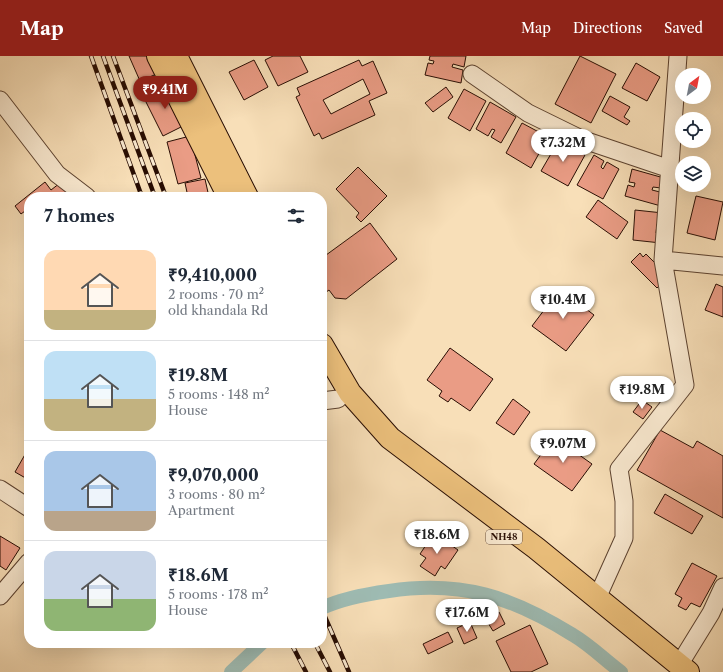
<!DOCTYPE html>
<html lang="en">
<head>
<meta charset="utf-8">
<style>
  :root { --surface:#fff; --page:#f6f6f7; --text:#1f2937; --muted:#747a83; --line:#e0e1e3; --accent:#8f2418 }
  body { margin:0; font-family:"Libre Caslon Text",serif; background:var(--page); color:var(--text); height:100vh; display:flex; flex-direction:column; font-size:15px; white-space:nowrap }
  * { box-sizing:border-box; margin:0 }
  p { font-size:13px; color:var(--muted) }
  .icon { flex:none; width:22px; height:22px; fill:none; stroke:currentColor; stroke-width:2; stroke-linecap:round; stroke-linejoin:round }
  .map { position:relative; flex:1; overflow:hidden }
  .details { position:absolute; left:24px; top:136px; width:303px; height:456px; display:flex; flex-direction:column; background:var(--surface); border-radius:16px; box-shadow:0 4px 16px #0002 }
  .details>* { flex:none }
  .needle { width:26px; rotate:32deg }
  .controls { position:absolute; left:675px; top:12px; display:grid; gap:8px }
  .controls a { display:grid; place-items:center; width:36px; height:36px; border-radius:50%; background:var(--surface); box-shadow:0 4px 16px #0002; font-size:20px }
  .price { position:absolute; translate:-50% -34px; padding:0 9px; border-radius:14px; background:#fff; color:#222; font-size:13px; line-height:26px; filter:drop-shadow(0 1px 2px #0008) }
  .price::after { content:''; position:absolute; left:50%; top:24px; width:12px; height:9px; margin-left:-6px; background:inherit; clip-path:polygon(0 0,100% 0,50% 100%) }
  .price.selected { background:var(--accent); color:#fff }
  ul { padding:0; list-style:none }
  li { display:flex; align-items:center; gap:12px; height:100px; padding:0 20px }
  li+li { border-top:1px solid var(--line) }
  li span { display:grid; place-items:center; flex:none; width:112px; height:80px; border-radius:12px; color:#555 }
  li>.icon { margin-inline-start:auto }
  span .icon { width:48px; height:48px; fill:#fffc; stroke-width:1 }
  li b { font-size:17px }
  h2 { display:flex; justify-content:space-between; align-items:center; height:48px; padding:0 20px; font-size:17px }
  header { display:flex; align-items:center; gap:24px; box-sizing:border-box; height:56px; padding:0 20px; background:var(--accent); color:#fff }
  header strong { font-size:19px }
  nav { display:flex; gap:22px; margin-inline-start:auto; font-size:14px }
  .map>svg:first-child { display:block }
  .lines { fill:none; stroke-linecap:round; stroke-linejoin:round }
  .canal { stroke:#9ebcb4; stroke-width:14 }
  .building { fill:#ea9c85; stroke:#280d03; fill-rule:evenodd }
  .minor-casing { stroke:#5c4230; stroke-width:19 }
  .highway-casing { stroke:#280d03; stroke-width:24 }
  .minor { stroke:#faead1; stroke-width:17 }
  .highway { stroke:#ecc07c; stroke-width:22 }
  .rail-casing { stroke:#280d03; stroke-width:4.5 }
  .rail { stroke:#faead1; stroke-width:3; stroke-dasharray:9; stroke-linecap:butt }
  .labels { text-anchor:middle; stroke-width:3; stroke-linejoin:round; paint-order:stroke }
  .shield { fill:#faead1; stroke:#674f41; stroke-width:1 }
  .shield-label { font-size:9px; font-weight:bold; fill:#280d03 }
</style>
</head>
<body>
<header>
<strong>Map</strong>
<nav><a>Map</a><a>Directions</a><a>Saved</a></nav>
</header>
<div class="map">
<svg width="723" height="616" viewBox="0 0 723 616">
  <rect width="100%" height="100%" fill="#f8dfb8"/>
  <filter id="stains"><feTurbulence type="fractalNoise" baseFrequency=".005" numOctaves="4"/><feColorMatrix values="0 0 0 0 .2 0 0 0 0 .09 0 0 0 0 .02 0 0 0 .5 -.17"/></filter>
  <radialGradient id="worn" r=".72"><stop offset=".6" stop-color="#630" stop-opacity="0"/><stop offset="1" stop-color="#630" stop-opacity=".3"/></radialGradient>
  <g class="lines">
    <path class="canal" d="M322 552C343 542 367 538 389 535 462 524 512 541 573 579 590 589 605 604 621 616
      M231 616 262 587"/>
  </g>
  <path class="building" d="M129 0H152L159 17 140 25Z
    M273 0H300L308 16 278 30 265 4Z
    M430 0H466L464 11 453 8 452 11 463 14 461 27 425 19 428 7 433 8 434 5 429 4Z
    M580 0 616 18 591 67 555 48Z
    M254 4 268 31 244 44 229 16Z
    M359 4 362 10 373 5 387 37 369 45 375 59 322 83 319 77 314 80 296 41 300 39 297 32ZM363 23 370 38 331 58 323 44Z
    M636 7 660 21 647 45 622 32Z
    M168 29 187 68 163 80 143 40Z
    M446 31 453 41 433 56 425 47Z
    M464 33 486 45 470 75 448 62Z
    M610 40 630 51 624 61 630 65 627 69 602 55Z
    M490 46 516 61 501 87 491 81 495 74 492 73 488 80 476 73Z
    M522 67 548 81 531 112 506 97Z
    M190 80 201 122 178 128 167 86Z
    M559 84 585 99 568 130 541 115Z
    M594 99 604 105 601 111 603 113 607 106 619 113 603 143 577 129Z
    M358 111 387 140 361 166 356 161 359 157 336 133Z
    M632 113 664 122 661 132 653 131 652 134 664 137 661 150 625 140 628 129 634 131 635 127 629 126Z
    M205 123 209 141H188L185 127Z
    M45 126 51 134 60 127 67 137 62 141H29V152L21 158 15 150Z
    M696 140 723 146 715 184 687 177Z
    M598 144 628 166 617 183 586 161Z
    M635 154 663 157 662 168H657L656 177H661V187L633 184Z
    M370 167 397 203 346 243 335 242 329 234 322 239V202Z
    M640 197 643 201 646 198 659 211 666 223 657 232 631 206Z
    M716 228 723 231V261L705 254Z
    M560 233 594 259 566 295 532 270Z
    M450 292 493 323 470 355 451 342 448 346 439 340 442 335 427 324Z
    M513 343 530 356 514 379 496 367Z
    M642 344 652 351 643 363 633 356Z
    M660 374 693 392 697 385 723 400V462L637 414Z
    M554 381 592 408 572 435 534 408Z
    M27 395 29 396V424L15 416Z
    M665 438 703 460 692 478 654 457Z
    M434 477 458 494 445 513 441 510 435 520 420 510 426 502 420 498Z
    M0 480 20 492 6 514 0 510Z
    M692 507 717 520 700 551 691 547 686 554 678 550 682 542 675 538Z
    M490 552 494 558 499 556 505 568 493 575 482 557Z
    M470 566 477 582 464 588 457 572Z
    M530 569 548 608 531 616H511L496 585Z
    M448 576 453 586 428 598 423 588Z"/>
  <g class="lines">
    <g class="minor-casing">
      <path id="minor" d="M472 18 528 57 581 83 670 113
        M0 44 57 118 87 141
        M663 204 723 210
        M322 345 338 343
        M0 433 29 452
        M0 540 29 506
        M597 542 624 482V445L619 413 685 329 663 204 678 0
        M679 609 711 557 723 531"/>
    </g>
    <g class="highway-casing">
      <path id="highway" d="M158 0 229 141
        M176 0 247 141
        M322 289 350 337 390 382 536 492 688 616"/>
    </g>
    <use href="#minor" class="minor"/>
    <use href="#highway" class="highway"/>
    <g class="rail-casing">
      <path id="rail" d="M91 0 142 141
        M103 0 155 141
        M113 0 166 141
        M322 554 349 616
        M291 587 306 616
        M315 587 330 616"/>
    </g>
    <use href="#rail" class="rail"/>
  </g>
  <g class="labels">
    <rect class="shield" x="486" y="474" width="36" height="14" rx="3"/>
    <g class="shield-label">
      <text x="504" y="484">NH48</text>
    </g>
  </g>
  <rect width="100%" height="100%" filter="url(#stains)"/>
  <rect width="100%" height="100%" fill="url(#worn)"/>
</svg>
<div class="controls">
<a><svg class="needle" viewBox="-14 -14 28 28"><path d="M0-13l5 13h-10z" fill="#e53935"/><path d="M0 13l5-13h-10z" fill="#747a83"/></svg></a>
<a><svg class="icon" aria-label="locate" viewBox="0 0 24 24"><circle cx="12" cy="12" r="6"/><path d="M12 2v4M12 18v4M2 12h4M18 12h4"/></svg></a>
<a><svg class="icon" aria-label="layers" viewBox="0 0 24 24"><path d="M12 4l9 5-9 5-9-5zM3 14l9 5 9-5"/></svg></a>
</div>
<b class="price selected" style="left:165px;top:54px">₹9.41M</b>
<b class="price" style="left:563px;top:107px">₹7.32M</b>
<b class="price" style="left:563px;top:264px">₹10.4M</b>
<b class="price" style="left:642px;top:354px">₹19.8M</b>
<b class="price" style="left:563px;top:408px">₹9.07M</b>
<b class="price" style="left:437px;top:499px">₹18.6M</b>
<b class="price" style="left:467px;top:577px">₹17.6M</b>
<section class="details">
<h2>7 homes<svg class="icon" aria-label="filters" viewBox="0 0 24 24"><path d="M4 7h16M4 17h16"/><circle cx="9" cy="7" r="2"/><circle cx="15" cy="17" r="2"/></svg></h2>
<ul>
<li><span style="background:linear-gradient(#ffd9b3 75%,#c2b280 0)"><svg class="icon" aria-label="home" viewBox="0 0 24 24"><path d="M3 11l9-7 9 7M6 9v11h12V9"/></svg></span><div><b>₹9,410,000</b><p>2 rooms · 70 m²</p><p>old khandala Rd</p></div></li>
<li><span style="background:linear-gradient(#bfe0f5 60%,#c2b280 0)"><svg class="icon" aria-label="home" viewBox="0 0 24 24"><path d="M3 11l9-7 9 7M6 9v11h12V9"/></svg></span><div><b>₹19.8M</b><p>5 rooms · 148 m²</p><p>House</p></div></li>
<li><span style="background:linear-gradient(#a9c7e8 75%,#b9a48a 0)"><svg class="icon" aria-label="home" viewBox="0 0 24 24"><path d="M3 11l9-7 9 7M6 9v11h12V9"/></svg></span><div><b>₹9,070,000</b><p>3 rooms · 80 m²</p><p>Apartment</p></div></li>
<li><span style="background:linear-gradient(#c9d6e8 60%,#8fb573 0)"><svg class="icon" aria-label="home" viewBox="0 0 24 24"><path d="M3 11l9-7 9 7M6 9v11h12V9"/></svg></span><div><b>₹18.6M</b><p>5 rooms · 178 m²</p><p>House</p></div></li>
</ul>
</section>
</div>
</body>
</html>
